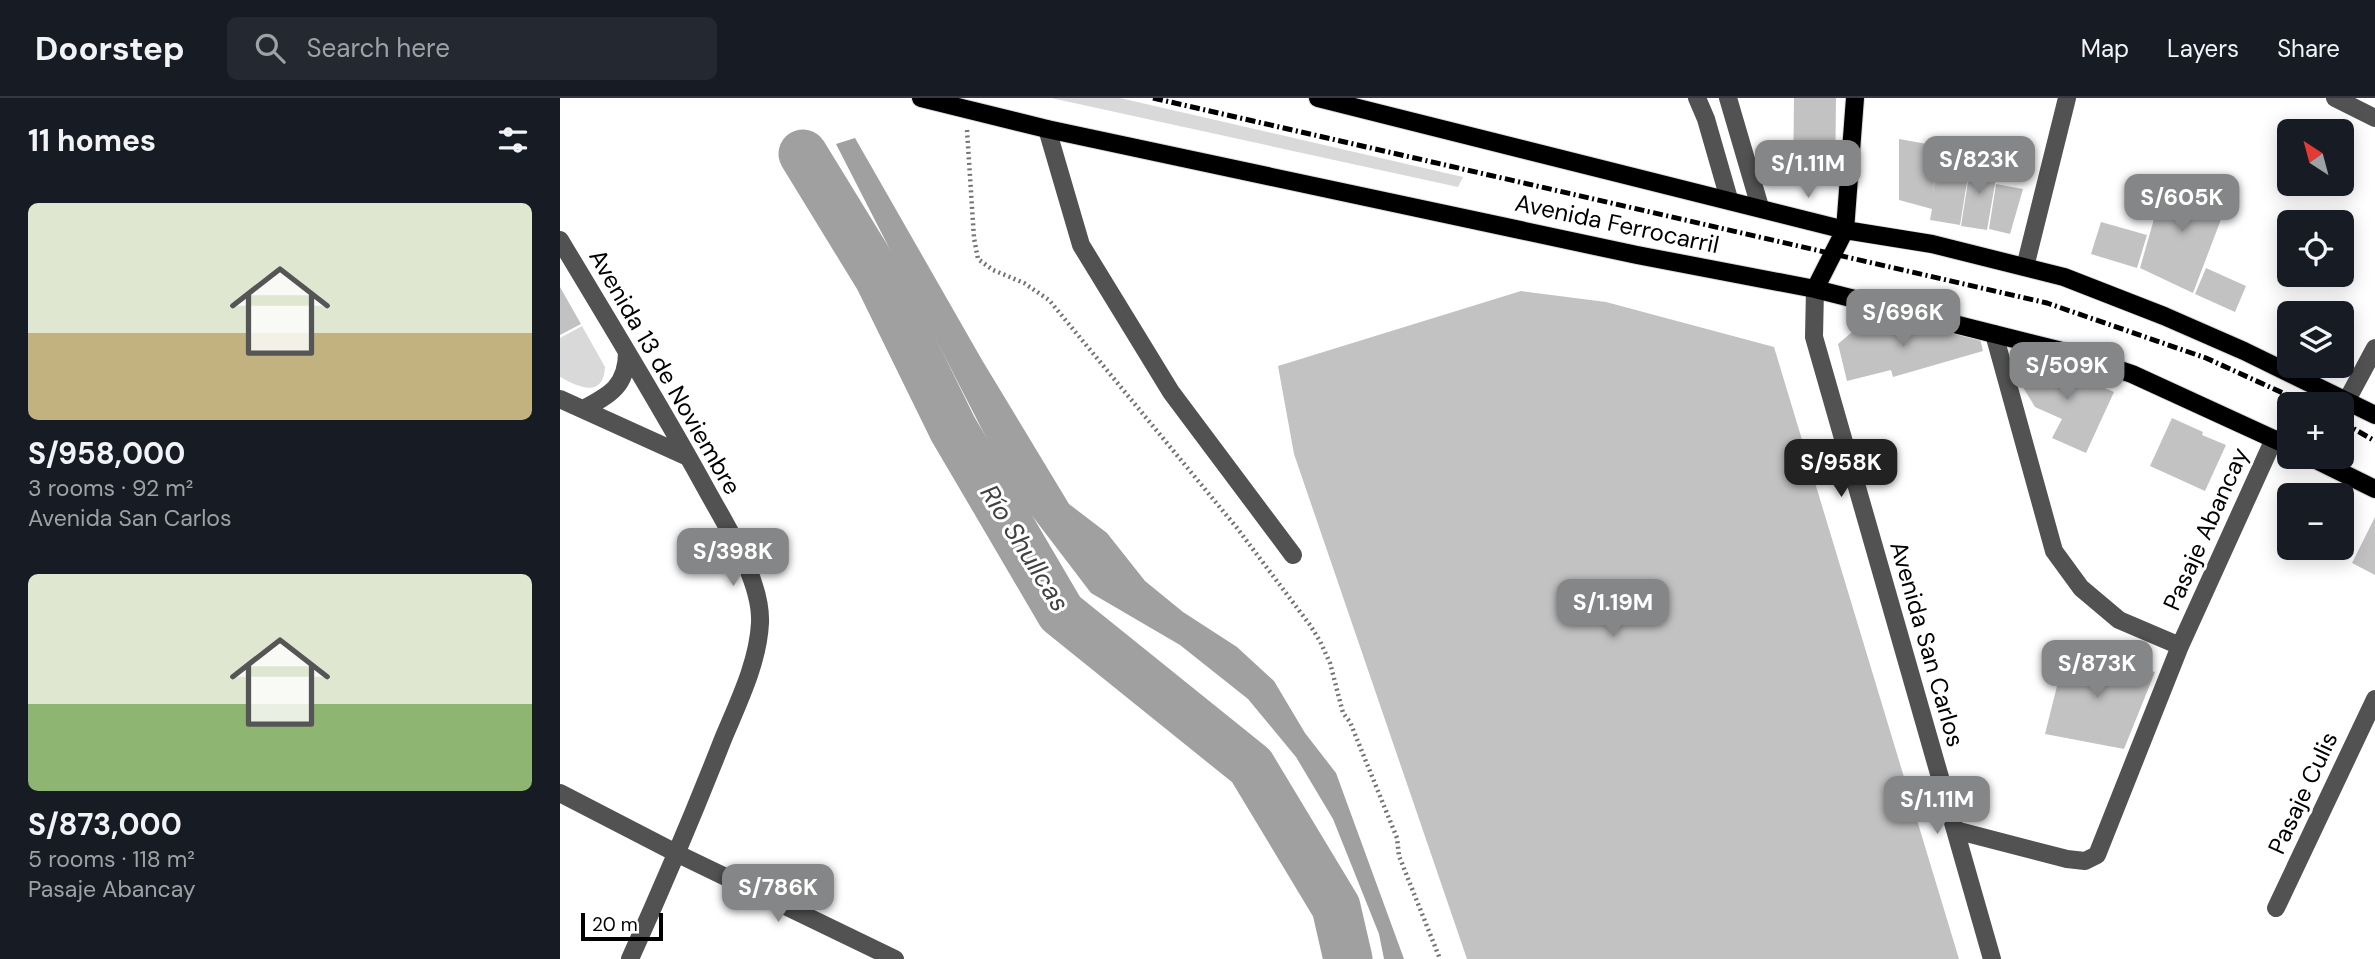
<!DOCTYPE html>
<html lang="en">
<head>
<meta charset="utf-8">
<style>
  :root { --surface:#171b24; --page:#242831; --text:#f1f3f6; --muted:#9ea1a6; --line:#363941; --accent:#858687 }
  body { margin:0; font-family:"DM Sans",sans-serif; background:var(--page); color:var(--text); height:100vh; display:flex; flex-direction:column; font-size:26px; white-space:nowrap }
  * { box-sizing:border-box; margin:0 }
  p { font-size:23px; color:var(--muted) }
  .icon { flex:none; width:38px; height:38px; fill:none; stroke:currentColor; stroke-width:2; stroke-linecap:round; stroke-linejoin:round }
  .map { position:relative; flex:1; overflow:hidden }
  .side { display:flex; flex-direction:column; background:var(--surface); width:560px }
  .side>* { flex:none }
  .needle { width:46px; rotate:324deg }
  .fabs { position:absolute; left:1717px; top:21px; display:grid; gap:14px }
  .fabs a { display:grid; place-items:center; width:77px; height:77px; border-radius:10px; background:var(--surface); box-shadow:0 4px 18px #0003; font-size:35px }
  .scale { position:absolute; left:21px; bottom:18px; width:82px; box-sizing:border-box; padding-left:7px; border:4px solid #000; border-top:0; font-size:19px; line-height:24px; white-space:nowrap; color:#000; -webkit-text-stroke:5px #fff; paint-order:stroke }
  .price { position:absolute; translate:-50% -60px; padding:0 16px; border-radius:14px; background:var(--accent); color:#fff; font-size:23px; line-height:46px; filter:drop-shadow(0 2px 4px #0008) }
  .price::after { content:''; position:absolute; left:50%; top:42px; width:21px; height:16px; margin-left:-10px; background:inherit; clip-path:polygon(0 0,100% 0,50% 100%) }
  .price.current { background:#222; color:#fff }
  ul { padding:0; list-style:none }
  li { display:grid; align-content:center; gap:14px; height:371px; padding:0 28px }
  li span { display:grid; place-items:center; height:217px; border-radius:10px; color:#555 }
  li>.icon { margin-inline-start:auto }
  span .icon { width:126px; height:126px; fill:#fffc; stroke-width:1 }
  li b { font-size:30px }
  h2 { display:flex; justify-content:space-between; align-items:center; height:84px; padding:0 28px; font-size:30px }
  header { display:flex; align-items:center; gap:42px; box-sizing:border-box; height:98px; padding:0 35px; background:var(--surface); border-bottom:2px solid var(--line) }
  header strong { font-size:33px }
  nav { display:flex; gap:38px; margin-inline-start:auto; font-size:24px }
  .search { width:490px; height:63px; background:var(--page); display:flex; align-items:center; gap:18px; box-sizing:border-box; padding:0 24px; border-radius:10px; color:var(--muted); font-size:26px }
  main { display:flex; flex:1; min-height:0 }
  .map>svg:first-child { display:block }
  .green { fill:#d9d9d9 }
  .water { fill:#a0a0a0 }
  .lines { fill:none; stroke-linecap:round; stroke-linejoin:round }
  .river { stroke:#a0a0a0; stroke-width:49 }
  .building { fill:#c2c2c2 }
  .major-casing { stroke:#dbdbdb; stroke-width:20 }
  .path { stroke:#747474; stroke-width:4.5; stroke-dasharray:2 3.5; stroke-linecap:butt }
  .minor { stroke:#525252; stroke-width:18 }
  .major { stroke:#000; stroke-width:18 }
  .rail { stroke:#000; stroke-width:5; stroke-dasharray:10 3.5 2 3.5; stroke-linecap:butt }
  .labels { text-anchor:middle; stroke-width:6; stroke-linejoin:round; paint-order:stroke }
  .street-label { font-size:24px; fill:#000; stroke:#fff }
  .water-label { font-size:26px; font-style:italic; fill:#414141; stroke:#fff }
</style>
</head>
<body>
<header>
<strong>Doorstep</strong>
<div class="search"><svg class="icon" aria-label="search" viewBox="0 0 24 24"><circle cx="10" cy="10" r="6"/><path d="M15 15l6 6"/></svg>Search here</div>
<nav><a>Map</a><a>Layers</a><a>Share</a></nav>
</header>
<main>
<section class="side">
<h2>11 homes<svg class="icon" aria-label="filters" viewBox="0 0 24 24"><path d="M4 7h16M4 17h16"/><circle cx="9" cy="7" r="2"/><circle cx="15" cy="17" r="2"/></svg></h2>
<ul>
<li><span style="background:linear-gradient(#dfe7d0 60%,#c2b280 0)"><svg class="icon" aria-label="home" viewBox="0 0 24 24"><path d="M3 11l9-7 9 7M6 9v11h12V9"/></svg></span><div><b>S/958,000</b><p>3 rooms · 92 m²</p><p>Avenida San Carlos</p></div></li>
<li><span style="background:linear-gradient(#dfe7d0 60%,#8fb573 0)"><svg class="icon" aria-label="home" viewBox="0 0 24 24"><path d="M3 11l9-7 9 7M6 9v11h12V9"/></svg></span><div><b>S/873,000</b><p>5 rooms · 118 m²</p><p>Pasaje Abancay</p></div></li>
</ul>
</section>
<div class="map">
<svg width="1815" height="861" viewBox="0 0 1815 861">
  <rect width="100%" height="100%" fill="#fff"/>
  <path class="green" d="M491 0H560L903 79 898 89Z
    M22 228 45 269C43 302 17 288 0 279V240Z"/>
  <path class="water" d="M295 40 422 262 509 406 547 435 585 483 623 514 677 549 714 583 745 635 776 675 844 861H824L819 836 773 721 736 659 688 601 620 547 531 495 454 394 276 46Z"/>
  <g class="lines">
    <path class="river" d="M243 56 319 180 393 331 501 515 691 668 776 809 788 861"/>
  </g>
  <path class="building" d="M1234 0H1276L1275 85H1233Z
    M1339 41 1378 48 1373 95 1380 48 1412 53 1400 127 1370 122 1372 111 1339 102Z
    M1411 64 1438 68 1427 132 1401 128Z
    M1606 79 1668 103 1633 195 1580 170Z
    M1436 86 1463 91 1450 136 1429 131Z
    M1541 124 1587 137 1577 170 1531 156Z
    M1646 170 1686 188 1675 214 1635 196Z
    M0 189 21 226 0 237Z
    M961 193 1046 204 1214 249 1399 861H907L734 356 718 268Z
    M1319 227H1355L1419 236 1423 253 1333 279 1331 272 1287 283 1278 246 1292 234Z
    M1474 259 1554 294 1526 355 1492 340 1502 321 1475 309 1461 286Z
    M1612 320 1643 334 1642 337 1666 347 1645 393 1590 368Z
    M1815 419V477L1792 465Z
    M1506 552 1595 574 1564 651 1485 636Z"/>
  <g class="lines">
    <g class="major-casing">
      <path id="major" d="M361 0 487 31 1077 157 1255 191 1506 254 1572 276 1729 348
        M758 0 1285 132 1372 146 1504 179 1604 218 1684 253 1815 317
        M1255 191 1285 132 1295 0
        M1750 359 1815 391"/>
    </g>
    <path class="path" d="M407 32 414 140 418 161 433 172 464 185 489 202 677 430 750 527 760 543 770 565 783 615 790 624 837 740 839 758 880 861"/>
    <path class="minor" d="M1137 0 1146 21 1169 101
      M1168 0 1200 109
      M1775 0 1815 20
      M487 31 521 147 611 294 733 457
      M0 142C49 224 99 305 145 389 165 426 202 482 200 525 198 565 178 605 163 641 134 715 103 788 70 861
      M1465 169 1507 0
      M1255 191 1254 239 1432 861
      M1434 236 1494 453 1521 490 1559 522 1620 548
      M0 301 128 359
      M1787 302 1815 250
      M23 311C50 297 67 288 67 254
      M0 695 118 756 335 861
      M1395 732 1507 761 1525 763 1537 757 1620 548 1714 341
      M1716 810 1815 601"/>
    <use href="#major" class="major"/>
    <path class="rail" d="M593 0 1487 205 1646 260 1747 306
      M1782 324 1815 343"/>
  </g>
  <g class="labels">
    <g class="street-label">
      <text transform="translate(1057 126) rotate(12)" y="8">Avenida Ferrocarril</text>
      <text transform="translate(105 274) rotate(60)" y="8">Avenida 13 de Noviembre</text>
      <text transform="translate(1646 431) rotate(-66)" y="8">Pasaje Abancay</text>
      <text transform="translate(1367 546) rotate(74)" y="8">Avenida San Carlos</text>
      <text transform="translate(1743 695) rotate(-65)" y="8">Pasaje Culis</text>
    </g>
    <g class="water-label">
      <text transform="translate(465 450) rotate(58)" y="9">Río Shullcas</text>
    </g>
  </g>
</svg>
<div class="fabs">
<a><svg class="needle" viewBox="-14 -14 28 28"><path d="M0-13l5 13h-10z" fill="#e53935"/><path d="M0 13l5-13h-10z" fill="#9ea1a6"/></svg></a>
<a><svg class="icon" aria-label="locate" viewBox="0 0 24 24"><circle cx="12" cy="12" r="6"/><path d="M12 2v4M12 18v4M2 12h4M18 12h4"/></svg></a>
<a><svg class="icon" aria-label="layers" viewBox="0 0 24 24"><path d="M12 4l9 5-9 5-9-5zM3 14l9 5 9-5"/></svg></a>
<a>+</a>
<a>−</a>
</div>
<div class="scale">20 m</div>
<b class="price" style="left:1419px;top:98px">S/823K</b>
<b class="price" style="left:1248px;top:102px">S/1.11M</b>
<b class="price" style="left:1622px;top:136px">S/605K</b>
<b class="price" style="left:1343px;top:251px">S/696K</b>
<b class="price" style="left:1507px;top:304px">S/509K</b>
<b class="price current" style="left:1281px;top:401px">S/958K</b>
<b class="price" style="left:173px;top:490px">S/398K</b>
<b class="price" style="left:1053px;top:541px">S/1.19M</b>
<b class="price" style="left:1537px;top:602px">S/873K</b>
<b class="price" style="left:1377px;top:738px">S/1.11M</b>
<b class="price" style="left:218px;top:826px">S/786K</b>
</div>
</main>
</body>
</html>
